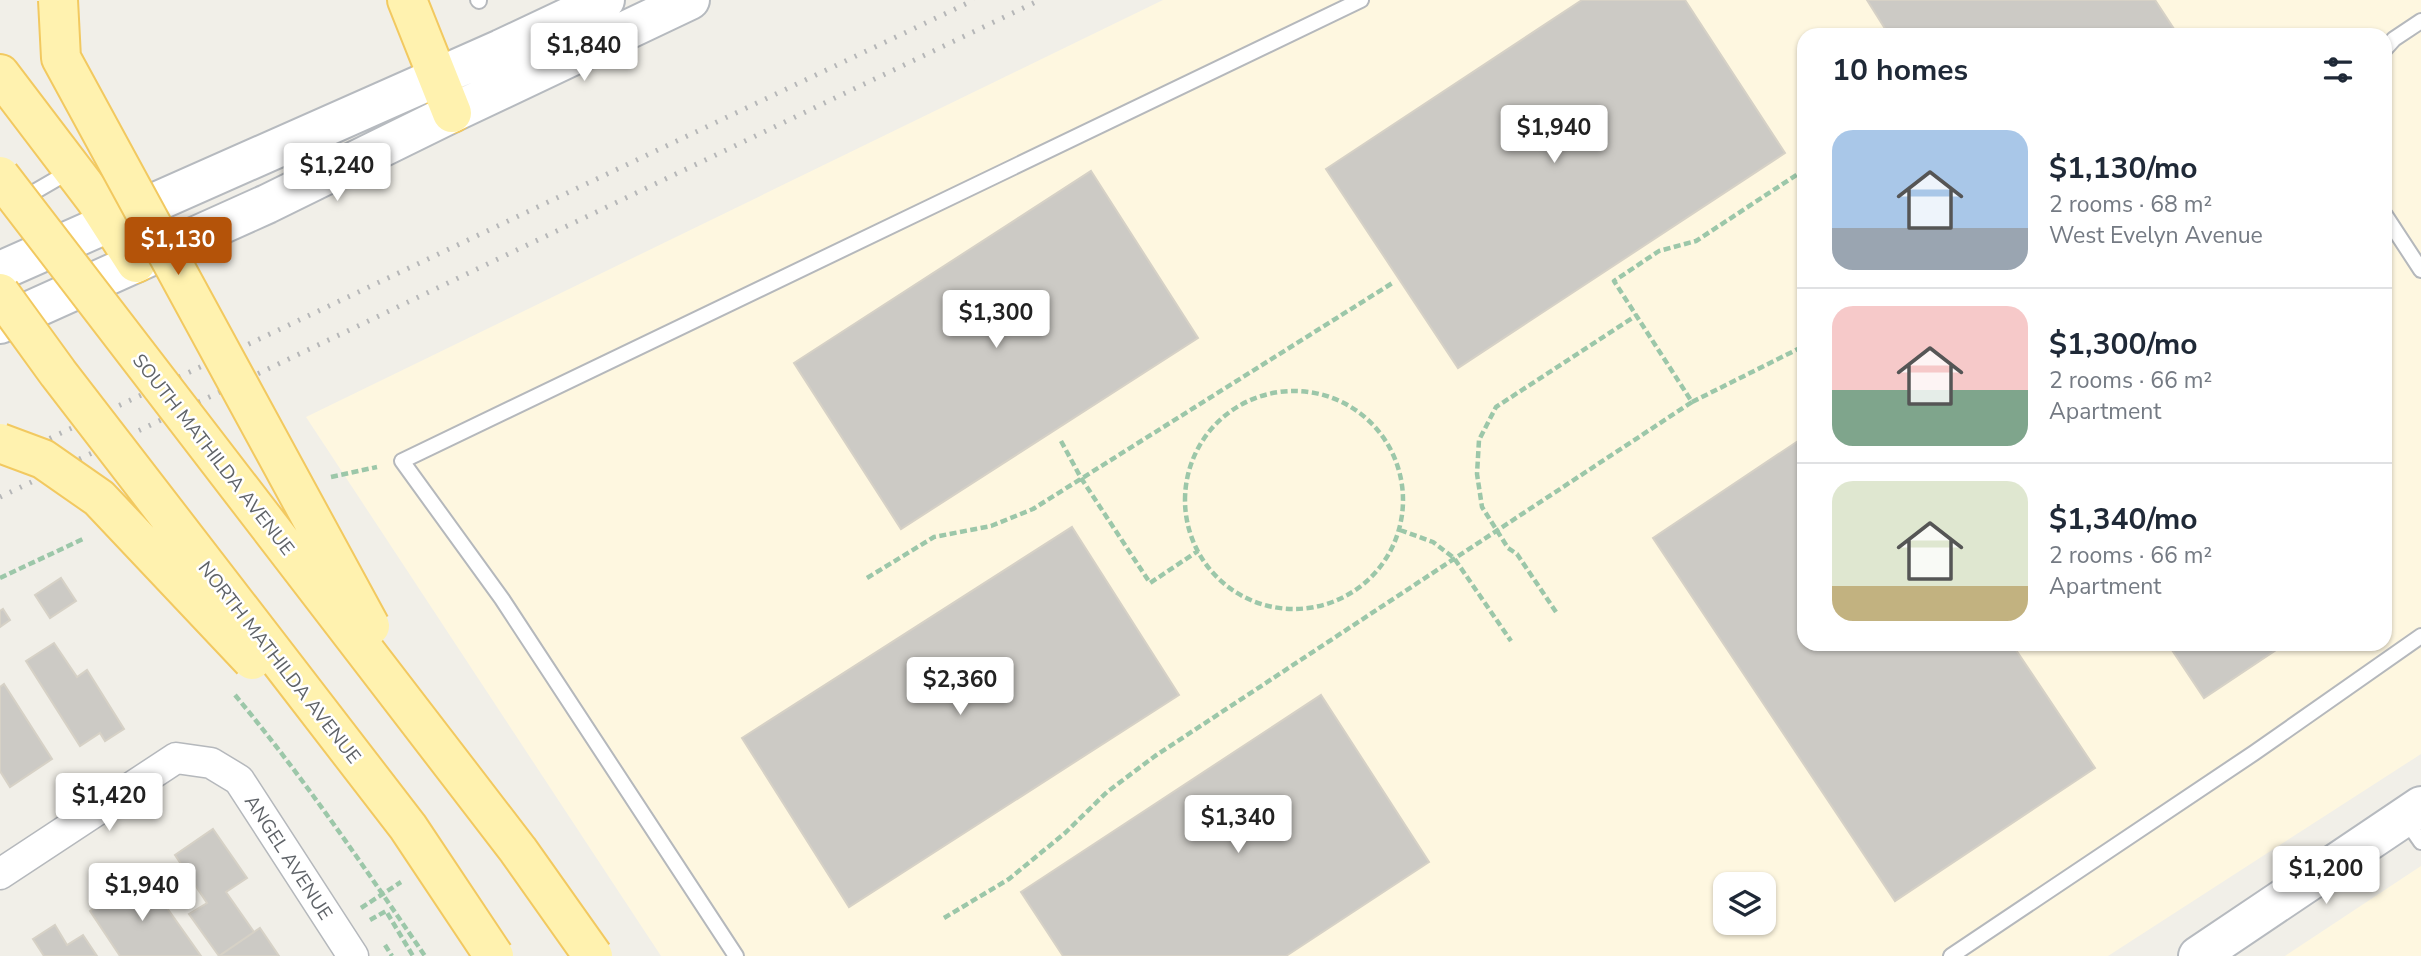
<!DOCTYPE html>
<html lang="en">
<head>
<meta charset="utf-8">
<style>
  :root { --surface:#fff; --page:#f6f6f7; --text:#1f2937; --muted:#747a83; --line:#e0e1e3; --accent:#b45309 }
  body { margin:0; font-family:"Nunito Sans",sans-serif; background:var(--page); color:var(--text); height:100vh; display:flex; flex-direction:column; font-size:26px; white-space:nowrap }
  * { box-sizing:border-box; margin:0 }
  p { font-size:23px; color:var(--muted) }
  .icon { flex:none; width:38px; height:38px; fill:none; stroke:currentColor; stroke-width:2; stroke-linecap:round; stroke-linejoin:round }
  .map { position:relative; flex:1; overflow:hidden }
  .sheet { position:absolute; left:1797px; top:28px; width:595px; height:623px; display:flex; flex-direction:column; background:var(--surface); border-radius:21px; box-shadow:0 2px 5px #0004 }
  .sheet>* { flex:none }
  .controls { position:absolute; left:1713px; top:872px; display:grid; gap:14px }
  .controls a { display:grid; place-items:center; width:63px; height:63px; border-radius:14px; background:var(--surface); box-shadow:0 2px 5px #0004; font-size:35px }
  .price { position:absolute; translate:-50% -60px; padding:0 16px; border-radius:7px; background:#fff; color:#222; font-size:23px; line-height:46px; filter:drop-shadow(0 2px 4px #0008) }
  .price::after { content:''; position:absolute; left:50%; top:42px; width:21px; height:16px; margin-left:-10px; background:inherit; clip-path:polygon(0 0,100% 0,50% 100%) }
  .price.on { background:var(--accent); color:#fff }
  ul { padding:0; list-style:none }
  li { display:flex; align-items:center; gap:21px; height:175px; padding:0 35px }
  li+li { border-top:2px solid var(--line) }
  li span { display:grid; place-items:center; flex:none; width:196px; height:140px; border-radius:21px; color:#555 }
  li>.icon { margin-inline-start:auto }
  span .icon { width:84px; height:84px; fill:#fffc; stroke-width:1 }
  li b { font-size:30px }
  h2 { display:flex; justify-content:space-between; align-items:center; height:84px; padding:0 35px; font-size:30px }
  .map>svg:first-child { display:block }
  .commercial { fill:#fef7e0; fill-rule:evenodd }
  .building { fill:#cccac5; stroke:#d6d1c6; stroke-width:2 }
  .lines { fill:none; stroke-linecap:round; stroke-linejoin:round }
  .lane-casing { stroke:#b5b8bc; stroke-width:18 }
  .street-casing { stroke:#b5b8bc; stroke-width:33 }
  .secondary-casing { stroke:#b6babf; stroke-width:42 }
  .primary-casing { stroke:#f2c960; stroke-width:42 }
  .path { stroke:#9cc7a9; stroke-width:4.5; stroke-dasharray:7 3.5; stroke-linecap:butt }
  .lane { stroke:#fff; stroke-width:14 }
  .street { stroke:#fff; stroke-width:30 }
  .secondary { stroke:#fff; stroke-width:38 }
  .primary { stroke:#fff2af; stroke-width:38 }
  .rail { stroke:#b6b7b8; stroke-width:5; stroke-dasharray:2 9; stroke-linecap:butt }
  .primary-bridge-casing { stroke:#f2c960; stroke-width:42; stroke-linecap:butt }
  .path-bridge { stroke:#9cc7a9; stroke-width:4.5; stroke-dasharray:7 3.5; stroke-linecap:butt }
  .primary-bridge { stroke:#fff2af; stroke-width:38 }
  .labels { text-anchor:middle; stroke-width:5; stroke-linejoin:round; paint-order:stroke }
  .street-label { font-size:19px; fill:#5f6368; stroke:#fff }
</style>
</head>
<body>
<div class="map">
<svg width="2421" height="956" viewBox="0 0 2421 956">
  <rect width="100%" height="100%" fill="#f1efe8"/>
  <path class="commercial" d="M1163 0H2421V754L2108 956H661L306 417ZM1804 35H2385V644H1804ZM1726 884H1764V922H1726Z
    M2421 866V956H2285Z"/>
  <path class="building" d="M1582 0H1685L1785 153 1458 368 1326 169Z
    M1867 0H2155L2178 35H1889Z
    M1091 171 1198 338 901 529 794 363Z
    M1804 437V644H2012L2095 768 1895 901 1653 538Z
    M1072 527 1179 695 849 907 742 738Z
    M61 578 76 601 50 618 35 595Z
    M3 609 10 620 0 627V611Z
    M54 643 77 677 87 670 124 729 105 741 100 733 80 746 26 661Z
    M2168 644H2285L2204 698Z
    M4 684 52 759 10 787 0 771V687Z
    M1321 695 1429 862 1286 956H1063L1021 892Z
    M213 829 247 878 226 892 254 932 219 956 189 914 207 903 175 855Z
    M143 874 201 956H120L90 911Z
    M55 925 67 945 83 935 97 956H44L33 939Z
    M260 928 279 956H219L254 932Z"/>
  <g class="lines">
    <g class="lane-casing">
      <path id="lane" d="M478 0 479 1
        M2385 49 2394 39 2421 21
        M22 199 72 170
        M2385 215 2421 270
        M2405 819 2421 842
        M736 956 502 599 402 461 1361 0
        M1951 956 2254 753 2421 636"/>
    </g>
    <g class="street-casing">
      <path id="street" d="M0 874 176 758 211 763 239 780 353 956"/>
    </g>
    <g class="secondary-casing">
      <path id="secondary" d="M0 271 501 49 605 0
        M0 324 267 204 452 113 690 0
        M2198 956 2421 806"/>
    </g>
    <g class="primary-casing">
      <path id="primary" d="M407 0 452 113
        M0 74 95 199 136 263"/>
    </g>
    <path class="path" d="M1185 500a109 109 0 1 1 218 0a109 109 0 1 1-218 0Z
      M1692 402 1804 346
      M1061 441 1081 478 1150 583 1198 551
      M331 477 377 467
      M1400 530 1433 542 1454 558 1511 641
      M0 578 85 538
      M867 578 934 537 991 526 1033 509 1394 282
      M1556 612 1517 554 1508 548 1482 507 1477 474 1479 440 1496 407 1637 315
      M361 908 401 882
      M944 918 1009 879 1065 833 1107 792 1155 756 1692 402 1614 281 1659 251 1696 241 1804 170
      M370 920 386 911 413 956
      M385 945 392 956"/>
    <use href="#lane" class="lane"/>
    <use href="#street" class="street"/>
    <use href="#secondary" class="secondary"/>
    <use href="#primary" class="primary"/>
    <path class="rail" d="M0 462 974 0
      M0 497 1040 0"/>
    <g class="primary-bridge-casing">
      <path id="primary-bridge" d="M58 0 61 58 370 626
        M0 176 518 850 593 956
        M0 293 58 373 408 827 494 956
        M0 443 43 459 99 498 252 660"/>
    </g>
    <path class="path-bridge" d="M235 695C304 778 364 867 425 956"/>
    <use href="#primary-bridge" class="primary-bridge"/>
  </g>
  <g class="labels">
    <g class="street-label">
      <text transform="translate(214 454) rotate(52)" y="7">SOUTH MATHILDA AVENUE</text>
      <text transform="translate(280 662) rotate(52)" y="7">NORTH MATHILDA AVENUE</text>
      <text transform="translate(289 857) rotate(57)" y="7">ANGEL AVENUE</text>
    </g>
  </g>
</svg>
<div class="controls">
<a><svg class="icon" aria-label="layers" viewBox="0 0 24 24"><path d="M12 4l9 5-9 5-9-5zM3 14l9 5 9-5"/></svg></a>
</div>
<b class="price" style="left:584px;top:83px">$1,840</b>
<b class="price" style="left:1554px;top:165px">$1,940</b>
<b class="price" style="left:337px;top:203px">$1,240</b>
<b class="price on" style="left:178px;top:277px">$1,130</b>
<b class="price" style="left:996px;top:350px">$1,300</b>
<b class="price" style="left:960px;top:717px">$2,360</b>
<b class="price" style="left:109px;top:833px">$1,420</b>
<b class="price" style="left:1238px;top:855px">$1,340</b>
<b class="price" style="left:2326px;top:906px">$1,200</b>
<b class="price" style="left:142px;top:923px">$1,940</b>
<section class="sheet">
<h2>10 homes<svg class="icon" aria-label="filters" viewBox="0 0 24 24"><path d="M4 7h16M4 17h16"/><circle cx="9" cy="7" r="2"/><circle cx="15" cy="17" r="2"/></svg></h2>
<ul>
<li><span style="background:linear-gradient(#a9c7e8 70%,#9aa5b1 0)"><svg class="icon" aria-label="home" viewBox="0 0 24 24"><path d="M3 11l9-7 9 7M6 9v11h12V9"/></svg></span><div><b>$1,130/mo</b><p>2 rooms · 68 m²</p><p>West Evelyn Avenue</p></div></li>
<li><span style="background:linear-gradient(#f6c9c9 60%,#7fa58c 0)"><svg class="icon" aria-label="home" viewBox="0 0 24 24"><path d="M3 11l9-7 9 7M6 9v11h12V9"/></svg></span><div><b>$1,300/mo</b><p>2 rooms · 66 m²</p><p>Apartment</p></div></li>
<li><span style="background:linear-gradient(#dfe7d0 75%,#c2b280 0)"><svg class="icon" aria-label="home" viewBox="0 0 24 24"><path d="M3 11l9-7 9 7M6 9v11h12V9"/></svg></span><div><b>$1,340/mo</b><p>2 rooms · 66 m²</p><p>Apartment</p></div></li>
</ul>
</section>
</div>
</body>
</html>
